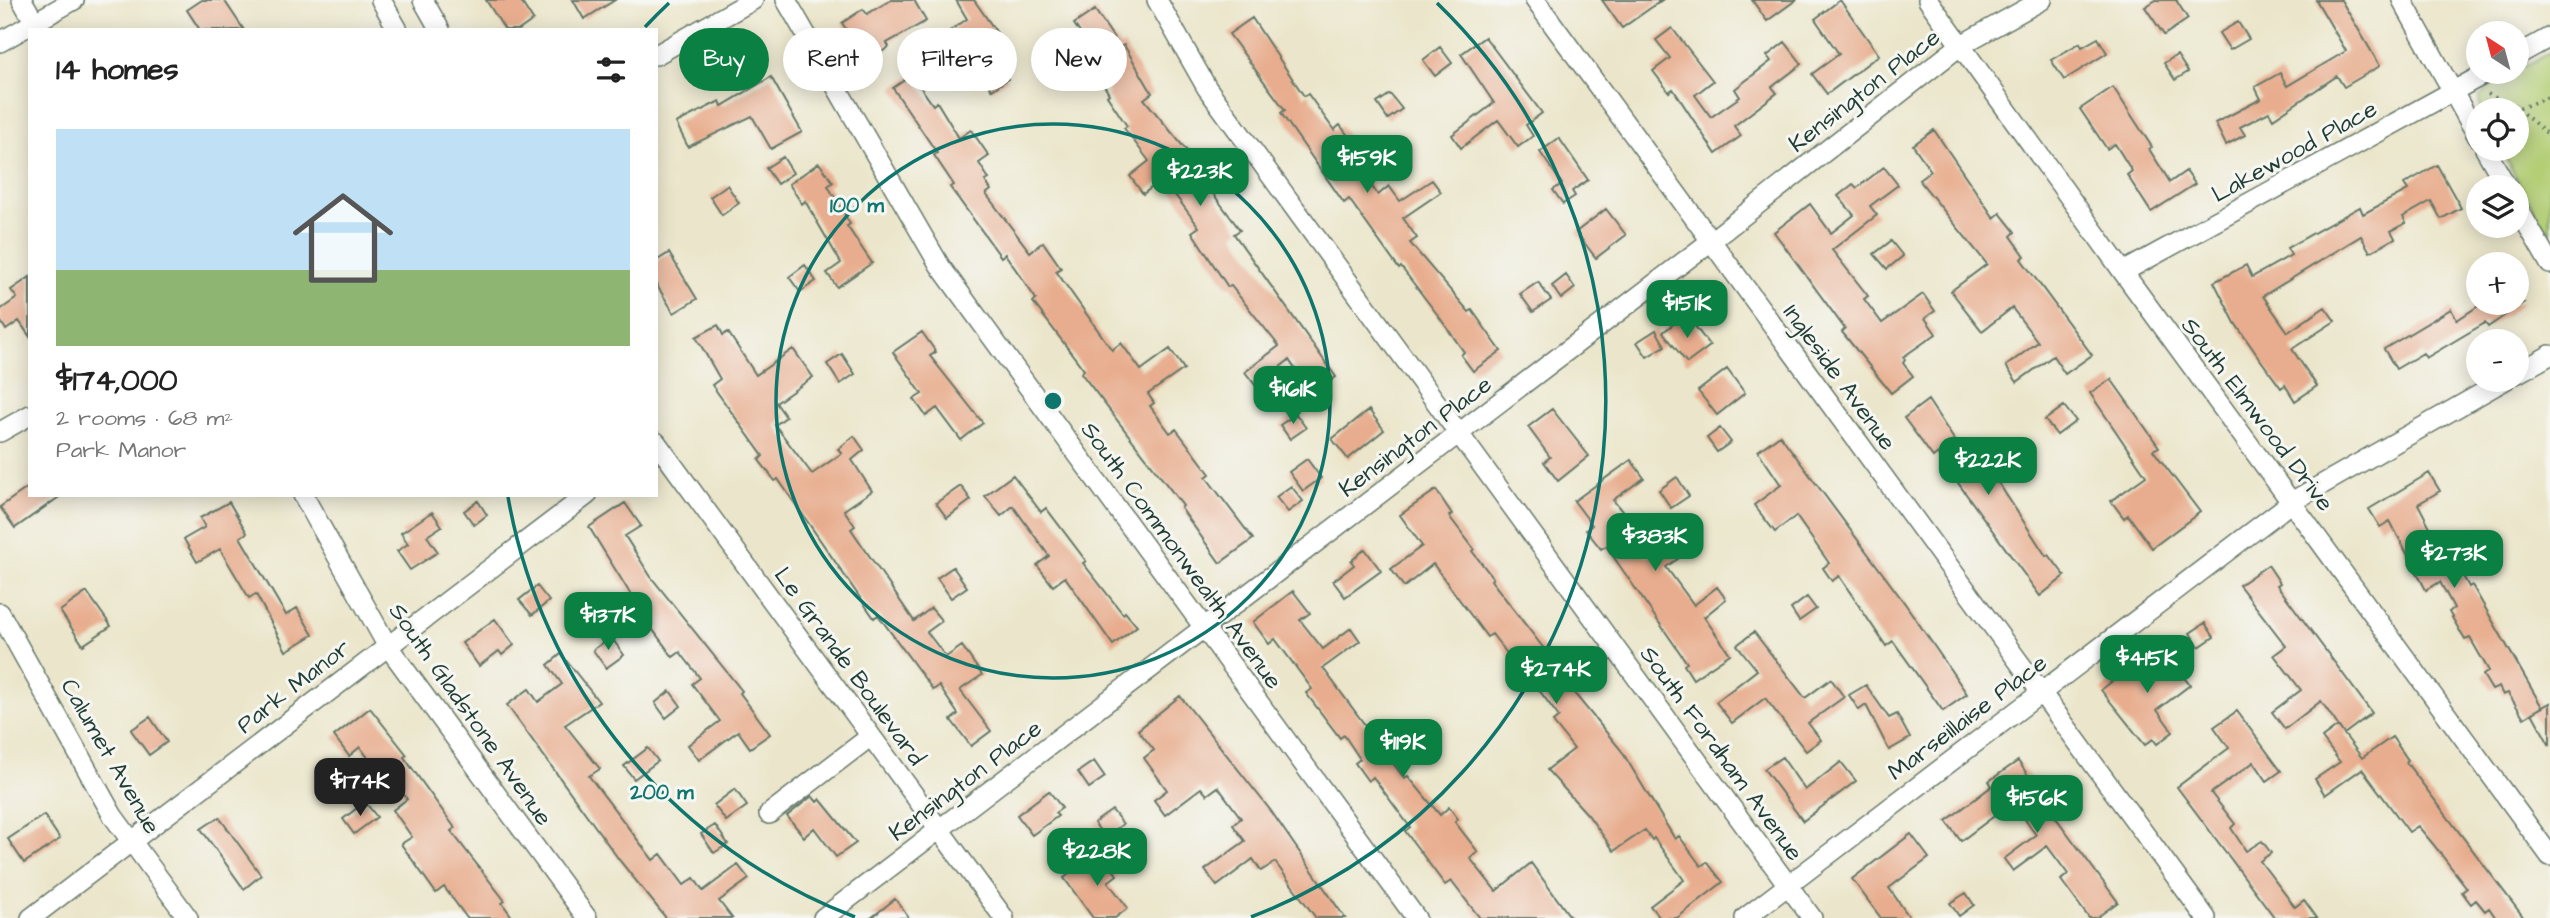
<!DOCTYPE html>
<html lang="en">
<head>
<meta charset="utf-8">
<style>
  :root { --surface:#fff; --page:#f6f6f6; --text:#222; --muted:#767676; --line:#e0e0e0; --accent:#0b8043 }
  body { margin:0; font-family:"Architects Daughter",sans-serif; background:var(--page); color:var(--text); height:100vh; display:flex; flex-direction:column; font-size:26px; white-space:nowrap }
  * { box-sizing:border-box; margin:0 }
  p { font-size:23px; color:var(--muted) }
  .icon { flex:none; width:38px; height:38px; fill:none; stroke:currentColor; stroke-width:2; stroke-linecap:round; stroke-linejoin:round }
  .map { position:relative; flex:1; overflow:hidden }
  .side { position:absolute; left:28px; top:28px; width:630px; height:469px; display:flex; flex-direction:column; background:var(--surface); border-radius:0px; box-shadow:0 4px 18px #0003 }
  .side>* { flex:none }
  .top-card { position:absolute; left:679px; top:28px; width:665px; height:63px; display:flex; gap:14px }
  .needle { width:46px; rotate:324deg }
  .controls { position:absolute; left:2466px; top:21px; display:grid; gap:14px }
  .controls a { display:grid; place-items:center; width:63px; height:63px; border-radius:50%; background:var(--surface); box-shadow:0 4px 18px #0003; font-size:35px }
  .price { position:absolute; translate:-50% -60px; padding:0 16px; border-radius:14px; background:var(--accent); color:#fff; font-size:23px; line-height:46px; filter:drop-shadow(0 2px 4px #0008) }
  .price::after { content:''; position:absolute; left:50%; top:42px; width:21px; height:16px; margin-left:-10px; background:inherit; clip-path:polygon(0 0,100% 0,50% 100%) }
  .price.current { background:#222; color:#fff }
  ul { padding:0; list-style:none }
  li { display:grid; align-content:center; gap:14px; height:371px; padding:0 28px }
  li+li { border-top:2px solid var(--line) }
  li span { display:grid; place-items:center; height:217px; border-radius:0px; color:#555 }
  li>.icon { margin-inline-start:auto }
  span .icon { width:126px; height:126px; fill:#fffc; stroke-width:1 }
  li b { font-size:30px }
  h2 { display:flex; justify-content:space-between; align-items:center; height:84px; padding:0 28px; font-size:30px }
  .tag { padding:0 24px; border-radius:32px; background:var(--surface); box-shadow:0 4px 18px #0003; font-size:24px; line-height:63px }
  .tag.current { background:var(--accent); color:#fff }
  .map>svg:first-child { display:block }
  .green { fill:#b3ce74; stroke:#698654; stroke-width:2 }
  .building { fill:#e8ad8e }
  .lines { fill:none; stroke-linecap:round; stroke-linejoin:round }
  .minor-casing { stroke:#667869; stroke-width:22 }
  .path { stroke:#667869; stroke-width:3.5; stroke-dasharray:2 5; stroke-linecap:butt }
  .minor { stroke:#fff; stroke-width:19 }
  .ring { fill:none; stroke:#0f766e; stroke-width:3.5 }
  .labels { text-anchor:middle; stroke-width:6; stroke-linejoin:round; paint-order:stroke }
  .street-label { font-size:24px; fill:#1f3d34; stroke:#f6f6f2 }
  .centre { fill:#0f766e; stroke:#f6f6f2; stroke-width:3.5 }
  .ring-label { font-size:21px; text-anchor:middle; font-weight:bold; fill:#0f766e; stroke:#f6f6f2; stroke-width:6; stroke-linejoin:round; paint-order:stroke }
</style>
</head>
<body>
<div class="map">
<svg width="2550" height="918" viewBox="0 0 2550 918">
  <rect width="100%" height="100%" fill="#f6f6f2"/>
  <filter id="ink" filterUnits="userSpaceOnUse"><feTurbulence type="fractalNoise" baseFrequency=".0143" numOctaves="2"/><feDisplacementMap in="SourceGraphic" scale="14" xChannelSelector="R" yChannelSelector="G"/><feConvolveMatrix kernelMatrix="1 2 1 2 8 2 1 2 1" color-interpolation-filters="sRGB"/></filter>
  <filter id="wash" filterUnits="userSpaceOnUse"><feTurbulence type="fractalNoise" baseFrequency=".00686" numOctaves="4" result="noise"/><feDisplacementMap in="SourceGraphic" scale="28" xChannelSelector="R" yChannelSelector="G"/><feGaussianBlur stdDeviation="1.57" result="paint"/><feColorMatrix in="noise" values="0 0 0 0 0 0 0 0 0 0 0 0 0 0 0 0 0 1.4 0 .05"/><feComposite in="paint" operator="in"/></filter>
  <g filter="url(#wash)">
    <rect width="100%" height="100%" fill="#ebe6cb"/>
    <path class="green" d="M2550 52V237L2500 149H2516V110H2481L2479 98 2492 85Z"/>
    <g id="blocks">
      <path class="building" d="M202 0H224L244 30H200L187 10Z
        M486 0H520L533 20 519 30H505Z
        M573 0H615L584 19Z
        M891 0H914L926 21 887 43 889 47 868 61 842 23 863 9 867 14Z
        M956 0H974L997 33 976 47 973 42 953 56 941 37 967 19Z
        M1602 0H1662L1622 28Z
        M1752 0H1796L1767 21Z
        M1840 0 1879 55 1827 94 1812 74 1839 54 1815 19Z
        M2156 0H2176L2188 19 2164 35 2145 7Z
        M2316 0H2341L2380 66 2344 87 2337 76 2273 119 2269 112 2240 127 2245 135 2226 145 2215 123 2261 99 2255 87 2280 73 2287 86 2346 51Z
        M1095 10 1120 47 1124 45 1152 93 1144 99 1192 157 1188 160 1240 230 1234 234 1336 377 1312 394 1289 360 1256 386 1245 372 1279 346 1231 286 1228 287 1192 232 1199 227 1163 179 1143 194 1130 176 1149 161 1124 128 1127 126 1107 96 1109 94 1091 63 1098 59 1074 24Z
        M1252 18 1304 96 1308 94 1334 130 1340 125 1355 145 1341 155 1357 178 1363 174 1378 195 1389 186 1400 201 1432 180 1441 192 1403 218 1417 238 1410 243 1469 312 1472 310 1501 351 1473 371 1461 355 1464 352 1437 314 1401 267 1399 269 1349 199 1344 203 1281 113 1285 110 1229 34Z
        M2238 22 2249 39 2230 50 2219 33Z
        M1672 28 1713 81 1695 95 1711 117 1740 97 1735 89 1771 61 1767 56 1785 42 1802 64 1772 87 1777 93 1734 126 1741 136 1716 154 1673 89 1669 92 1653 71 1670 58 1656 40Z
        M1485 37 1542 113 1526 125 1533 136 1518 147 1498 120 1461 148 1452 135 1494 103 1461 54Z
        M2098 38 2107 53 2064 80 2051 60 2080 43 2082 47Z
        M1440 47 1452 63 1435 76 1423 60Z
        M2177 55 2188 72 2175 80 2164 63Z
        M997 61 1008 79 992 90 980 72Z
        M912 75 933 105 937 102 959 138 971 130 989 156 979 163 989 179 985 181 991 190 986 194 1030 252 1043 242 1061 268 1056 271 1112 350 1121 343 1141 370 1170 349 1184 369 1148 394 1154 403 1150 406 1170 433 1176 429 1210 474 1206 477 1253 539 1220 563 1181 508 1183 506 1081 373 1084 370 1033 302 1036 299 1005 254 1001 257 950 187 954 185 934 155 937 153 893 88Z
        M771 77 802 132 771 149 752 116 688 147 676 123 720 101 722 106Z
        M2113 87 2152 147 2149 149 2170 182 2186 171 2195 184 2151 212 2127 175 2132 171 2115 144 2107 149 2080 109Z
        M1390 94 1402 109 1388 119 1377 103Z
        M1934 130 1994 218 2000 213 2015 232 2011 236 2025 256 2021 259 2092 355 2065 374 2053 356 2017 382 2006 366 2038 342 2012 308 1982 331 1951 291 1987 264 1919 180 1931 171 1913 145Z
        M1559 138 1588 180 1572 191 1575 196 1563 204 1553 190 1562 184 1540 152Z
        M783 157 793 173 777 184 766 168Z
        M819 163 833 182 828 186 850 224 847 226 872 263 837 287 827 273 841 263 805 201 802 204 789 184Z
        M2437 165 2461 208 2441 219 2431 201 2403 217 2406 223 2391 231 2395 238 2370 252 2361 236 2263 296 2288 332 2325 307 2335 321 2292 349 2317 386 2295 401 2285 385 2281 388 2257 355 2235 323 2214 282 2246 265 2252 277 2291 255 2287 248 2360 207 2363 214 2408 190 2404 184Z
        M1884 167 1898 185 1870 206 1877 215 1832 250 1868 296 1864 299 1882 323 1923 294 1935 311 1925 318 1936 334 1903 357 1905 360 1903 363 1913 376 1891 393 1842 332 1845 329 1774 232 1810 204 1831 233 1854 215 1838 196 1853 184 1857 188Z
        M727 185 739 203 722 215 710 197Z
        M1606 209 1626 235 1596 258 1576 232Z
        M1891 241 1903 256 1887 269 1874 254Z
        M669 253 697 299 674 313 656 284V261Z
        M805 265 816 281 800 292 789 277Z
        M1566 275 1575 288 1561 299 1552 286Z
        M30 277V337L19 321 6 330 0 320V310L17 298 11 290Z
        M1538 282 1551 300 1533 312 1520 294Z
        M2483 303H2523L2488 327 2485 323 2426 358 2423 353 2396 369 2384 349 2451 309 2457 320Z
        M1678 321 1683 327 1691 321 1710 346 1687 363 1663 332Z
        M718 325 723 335 728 332 756 375 793 349 813 377 776 403 786 417 775 425 812 474 842 453 838 449 854 436 864 450 852 460 872 491 844 510 855 526 851 529 914 621 931 608 942 621 927 632 946 657 962 646 982 675 960 690 991 731 971 746 951 720 958 714 939 686 933 690 878 615 874 618 778 479 775 481 759 460 763 456 712 385 720 379 696 337Z
        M1656 330 1665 346 1647 357 1637 342Z
        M922 332 936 352 930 356 983 423 961 440 937 408 926 416 914 399 922 394 893 352Z
        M842 354 855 374 840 384 827 364Z
        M1727 369 1745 393 1717 415 1698 391Z
        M2111 379 2159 447 2153 450 2200 512 2152 548 2128 515 2124 518 2111 501 2146 476 2090 393Z
        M1928 400 1975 471 2008 444 2018 457 1994 476 2046 556 2049 555 2065 576 2040 596 1937 454 1933 457 1904 418Z
        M2064 406 2076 421 2057 435 2045 420Z
        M1552 409 1589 456 1558 481 1544 462 1550 457 1528 427Z
        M1369 410 1384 430 1348 459 1332 439Z
        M1296 414 1306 428 1290 439 1280 425Z
        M1720 428 1731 442 1717 452 1707 438Z
        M1780 435 1906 605 1967 694 1943 711 1893 641 1886 646 1839 576 1832 581 1823 568 1829 563 1796 516 1775 532 1754 505 1781 485 1758 451Z
        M1307 459 1321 478 1303 491 1289 472Z
        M1631 460 1644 478 1613 500 1626 516 1621 520 1627 529 1647 557 1683 530 1695 547 1666 567 1694 605 1717 587 1726 599 1704 617 1730 654 1693 679 1684 665 1687 663 1606 546 1601 549 1586 530 1592 525 1574 501Z
        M2429 473 2440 491 2418 504 2447 560 2453 557 2469 587 2472 585 2542 707 2524 718 2508 693 2503 695 2499 687 2492 690 2483 675 2489 671 2470 638 2465 640 2449 612 2454 608 2440 582 2426 590 2390 521 2380 527 2369 509Z
        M1013 475 1041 512 1046 508 1086 561 1083 563 1123 614 1125 612 1137 626 1113 645 1065 577 1053 586 1037 565 1049 556 1013 506 1001 516 985 496Z
        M1677 477 1689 496 1671 508 1659 490Z
        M30 486V495H62L15 528 0 507Z
        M961 486 971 500 947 518 936 503Z
        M1291 486 1303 501 1288 512 1276 497Z
        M1436 490 1452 514 1449 516 1474 549 1472 551 1493 578 1491 580 1572 685 1569 687 1621 750 1675 839 1679 836 1701 866 1707 862 1723 882 1677 918H1660L1650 906 1684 880 1654 838 1652 840 1645 830 1614 851 1588 815 1547 770 1574 749 1553 722 1559 717 1522 667 1519 669 1492 634 1487 637 1433 564 1404 587 1391 569 1422 546 1400 515Z
        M478 501 487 515 474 525 464 511Z
        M229 502 247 533 240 537 286 615 297 608 313 635 286 651 256 594 249 598 220 549 197 562 184 539 205 527 200 518Z
        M625 503 641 526 625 536 651 577 742 691 740 693 770 734 750 748 738 731 699 760 688 745 720 721 692 684 700 678 680 652 673 657 650 626 646 629 629 608 636 603 589 527Z
        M432 512 442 526 427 536 438 552 410 570 397 551 408 544 401 533Z
        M1365 549 1381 571 1345 597 1333 581 1354 565 1351 561Z
        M2268 565 2280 583 2277 585 2372 713 2344 734 2321 701 2285 729 2272 712 2301 690 2274 655 2286 646 2239 585Z
        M953 567 967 587 951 598 937 578Z
        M537 586 549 601 532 615 519 600Z
        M1293 591 1310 613 1300 620 1323 649 1351 628 1360 641 1323 668 1404 778 1408 776 1440 815 1449 807 1458 819 1455 822 1478 852 1470 858 1496 891 1531 863 1571 918H1480L1451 881 1445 885 1405 831 1410 827 1373 777 1368 781 1355 763 1360 759 1344 735 1340 738 1306 693 1312 689 1275 639 1269 644 1253 622Z
        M87 592 111 626 83 645 60 611Z
        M1807 597 1816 609 1799 621 1791 609Z
        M495 619 514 645 502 655 499 651 479 666 462 643Z
        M2205 623 2214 637 2199 647 2190 633Z
        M1754 632 1805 698 1831 679 1844 697 1808 723 1821 740 1806 751 1765 698 1732 723 1716 702 1757 670 1737 645Z
        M611 637 624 655 606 668 593 650Z
        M2158 646 2190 685 2157 710 2173 732 2157 744 2153 739 2145 745 2101 690Z
        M561 654 599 702 565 725 600 769 589 776 653 860 661 854 684 885 694 878 703 891 738 865 749 879 719 901 732 918H666L620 861 507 705 529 689 538 702 562 684 548 665Z
        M1866 685 1889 718 1897 714 1910 738 1889 750 1866 705 1859 710 1849 695Z
        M670 691 681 706 666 718 655 703Z
        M1180 696 1271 811 1345 918H1316L1275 862 1261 871 1253 859 1217 886 1205 870 1245 841 1233 825 1241 818 1218 787 1207 795 1201 788 1165 815 1154 800 1167 790 1144 758 1154 750 1138 730Z
        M2550 703V746L2532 713Z
        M370 708 407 755 404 757 455 828 451 831 505 901 502 903 513 918H467L444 887 436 893 401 844 412 837 393 810 407 799 386 771 381 775 360 747 349 756 334 736Z
        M2237 711 2281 771 2267 781 2254 762 2211 793 2235 824 2231 828 2246 851 2262 841 2271 853 2260 861 2295 907 2304 900 2317 918H2275L2177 787 2229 748 2214 727Z
        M150 717 167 742 149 755 131 730Z
        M2338 726 2362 758 2392 737 2408 760 2406 762 2524 918H2496L2489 908 2485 911 2476 900 2471 904 2462 892 2467 888 2433 844 2418 826 2409 832 2362 769 2325 795 2315 779 2340 762 2322 738Z
        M648 748 658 761 634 779 624 766Z
        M1782 757 1805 790 1841 762 1856 781 1803 821 1764 769Z
        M1094 761 1105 777 1089 788 1078 772Z
        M2018 761 2040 792 2046 788 2055 802 2048 807 2118 902 2096 918H2089L2061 880 2068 874 2047 846 2013 871 2004 859 2036 835 2013 802 1961 841 1946 821 1992 786 1989 781Z
        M735 789 747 806 726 821 714 805Z
        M1049 791 1062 808 1055 813 1058 816 1032 835 1017 815Z
        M812 796 817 802 820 799 856 843 836 857 814 828 804 837 787 816Z
        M365 802 377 817 354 834 343 819Z
        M1112 810 1123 824 1105 837 1094 823Z
        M44 815 60 839 24 863 8 839Z
        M219 817 261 875 244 889 201 829Z
        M715 825 728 844 714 853 701 834Z
        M1911 834 1929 858 1889 888 1910 918H1881L1852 879Z
        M1100 851 1117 875 1108 882 1128 908 1115 918H1093L1064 878Z
        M1966 893 1974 905 1959 916 1950 903Z
        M895 899 909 918H871Z"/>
    </g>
  </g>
  <g filter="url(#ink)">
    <use href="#blocks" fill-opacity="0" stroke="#667869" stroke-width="2"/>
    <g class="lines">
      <g class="minor-casing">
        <path id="minor" d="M22 0 39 30
          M381 0 398 30
          M423 0 440 30
          M786 0 940 266 1416 918
          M1157 0 1207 88 1812 918
          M1535 0 2206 918
          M1928 0 2123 272 2550 856
          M2402 0 2478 137
          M0 42 74 0
          M656 55 753 0
          M2516 56 2550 37
          M2485 149 2507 187
          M2516 205 2550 264
          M2123 272 2488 72
          M2516 374 2550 355
          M0 432 30 415
          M656 442 1004 918
          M303 495 387 645 587 918
          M0 613 113 816 188 918
          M769 814 871 736
          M31 918 587 495
          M823 918 1711 241 1961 45 2042 0
          M1745 918 2293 501 2505 380"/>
      </g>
      <path class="path" d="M2488 94 2518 109 2550 96
        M2518 109 2550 136"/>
      <use href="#minor" class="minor"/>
    </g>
  </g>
  <g class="ring">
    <circle cx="1053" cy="401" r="277"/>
    <path d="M855 917A553 553 0 0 1 508 497M645 27A553 553 0 0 1 669 3M1437 3A553 553 0 0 1 1251 917"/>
  </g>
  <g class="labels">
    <g class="street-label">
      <text transform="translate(1864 90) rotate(-38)" y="8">Kensington Place</text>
      <text transform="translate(2294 151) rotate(-29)" y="8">Lakewood Place</text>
      <text transform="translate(1840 377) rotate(54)" y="8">Ingleside Avenue</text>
      <text transform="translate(2258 414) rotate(53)" y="8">South Elmwood Drive</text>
      <text transform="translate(1415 436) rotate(-37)" y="8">Kensington Place</text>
      <text transform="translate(1182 555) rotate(54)" y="8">South Commonwealth Avenue</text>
      <text transform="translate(850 666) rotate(54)" y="8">Le Grande Boulevard</text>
      <text transform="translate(293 686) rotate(-38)" y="8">Park Manor</text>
      <text transform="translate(471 714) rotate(55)" y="8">South Gladstone Avenue</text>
      <text transform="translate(1967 717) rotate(-37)" y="8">Marseillaise Place</text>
      <text transform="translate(1722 753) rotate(54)" y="8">South Fordham Avenue</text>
      <text transform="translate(111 756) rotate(60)" y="8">Calumet Avenue</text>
      <text transform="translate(965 780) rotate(-37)" y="8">Kensington Place</text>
    </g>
  </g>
  <circle cx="1053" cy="401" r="10" class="centre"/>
  <g class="ring-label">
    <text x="857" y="212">100 m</text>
    <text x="662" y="799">200 m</text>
  </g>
</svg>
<div class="controls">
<a><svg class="needle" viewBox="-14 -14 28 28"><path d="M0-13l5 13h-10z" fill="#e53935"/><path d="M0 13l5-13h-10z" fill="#767676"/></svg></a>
<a><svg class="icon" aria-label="locate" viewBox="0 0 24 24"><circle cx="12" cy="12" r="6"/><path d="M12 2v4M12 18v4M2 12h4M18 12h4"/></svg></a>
<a><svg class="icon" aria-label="layers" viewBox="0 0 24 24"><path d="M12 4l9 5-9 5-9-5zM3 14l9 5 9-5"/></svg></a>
<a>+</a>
<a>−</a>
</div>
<b class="price" style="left:1367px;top:195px">$159K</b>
<b class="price" style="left:1200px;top:208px">$223K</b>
<b class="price" style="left:1687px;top:340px">$151K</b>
<b class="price" style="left:1293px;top:426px">$161K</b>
<b class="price" style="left:1988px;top:497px">$222K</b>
<b class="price" style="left:1655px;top:573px">$383K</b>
<b class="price" style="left:2454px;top:590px">$273K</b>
<b class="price" style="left:608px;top:652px">$137K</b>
<b class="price" style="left:2147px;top:695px">$415K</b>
<b class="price" style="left:1556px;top:706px">$274K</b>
<b class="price" style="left:1403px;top:779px">$119K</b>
<b class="price current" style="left:360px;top:818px">$174K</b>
<b class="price" style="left:2037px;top:835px">$156K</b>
<b class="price" style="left:1097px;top:888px">$228K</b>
<div class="top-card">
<a class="tag current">Buy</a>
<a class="tag">Rent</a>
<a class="tag">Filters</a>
<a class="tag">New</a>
</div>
<section class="side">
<h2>14 homes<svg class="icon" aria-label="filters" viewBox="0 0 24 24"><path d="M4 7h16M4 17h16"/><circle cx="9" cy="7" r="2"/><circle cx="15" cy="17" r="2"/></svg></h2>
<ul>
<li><span style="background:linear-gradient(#bfe0f5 65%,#8fb573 0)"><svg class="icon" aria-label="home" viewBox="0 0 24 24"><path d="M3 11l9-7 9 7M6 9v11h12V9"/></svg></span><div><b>$174,000</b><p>2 rooms · 68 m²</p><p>Park Manor</p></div></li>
</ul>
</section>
</div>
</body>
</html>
